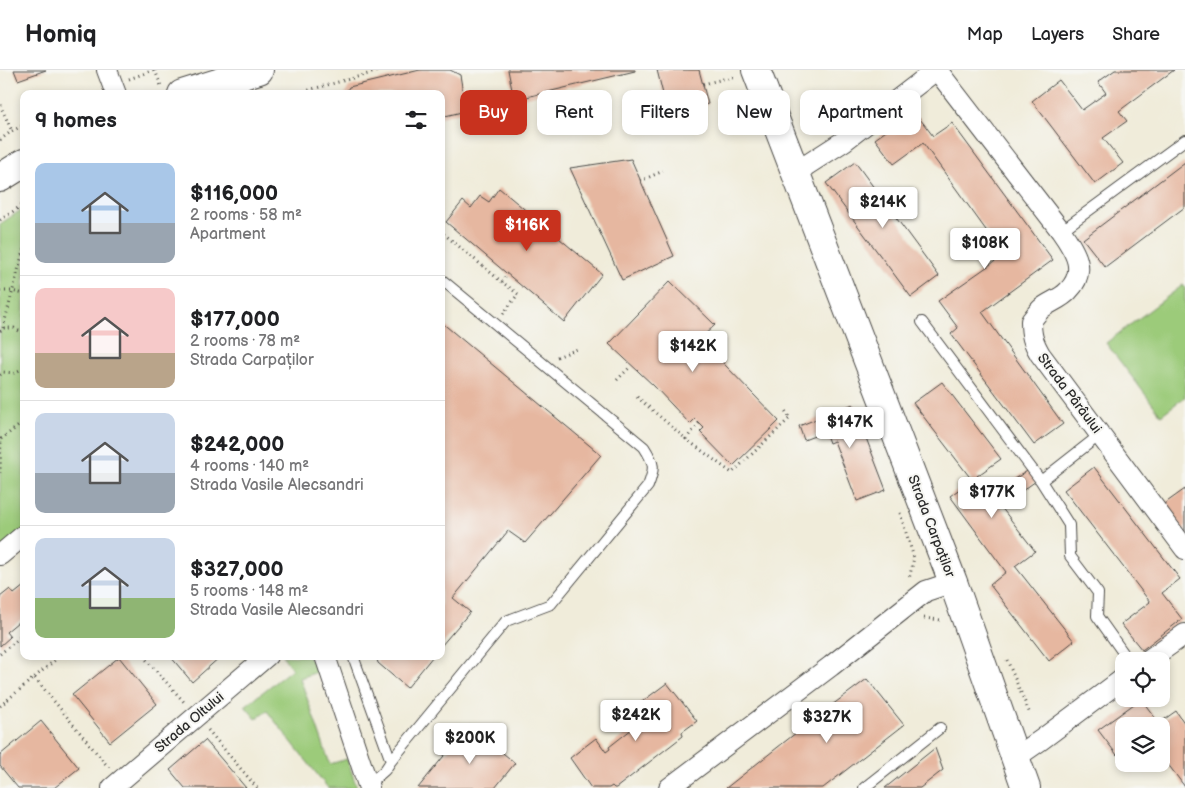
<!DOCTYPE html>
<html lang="en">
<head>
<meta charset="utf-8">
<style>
  :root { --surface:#fff; --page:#f2f2f2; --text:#202124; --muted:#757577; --line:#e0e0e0; --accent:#c8321e }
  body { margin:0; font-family:"Balsamiq Sans",sans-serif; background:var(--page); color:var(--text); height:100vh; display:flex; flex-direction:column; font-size:19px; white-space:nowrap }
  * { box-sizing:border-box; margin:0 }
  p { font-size:16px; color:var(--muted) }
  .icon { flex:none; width:28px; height:28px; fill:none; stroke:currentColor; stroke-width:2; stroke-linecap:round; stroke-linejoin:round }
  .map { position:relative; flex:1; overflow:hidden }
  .details { position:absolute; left:20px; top:20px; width:425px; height:570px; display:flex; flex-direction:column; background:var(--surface); border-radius:10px; box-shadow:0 2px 8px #0003 }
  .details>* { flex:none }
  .banner { position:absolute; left:460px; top:20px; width:475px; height:45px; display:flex; gap:10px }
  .buttons { position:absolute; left:1115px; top:582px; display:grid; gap:10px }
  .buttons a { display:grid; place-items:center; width:55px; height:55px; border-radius:10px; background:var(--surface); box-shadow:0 2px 8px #0003; font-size:25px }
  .price { position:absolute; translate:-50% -42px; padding:0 11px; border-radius:5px; background:#fff; color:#222; font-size:16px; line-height:32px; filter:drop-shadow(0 1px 2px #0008) }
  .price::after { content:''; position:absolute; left:50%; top:30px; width:15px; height:11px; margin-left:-8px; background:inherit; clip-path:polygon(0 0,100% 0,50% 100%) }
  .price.current { background:var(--accent); color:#fff }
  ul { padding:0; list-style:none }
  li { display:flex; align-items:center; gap:15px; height:125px; padding:0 15px }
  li+li { border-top:1px solid var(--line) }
  li span { display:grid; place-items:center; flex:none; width:140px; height:100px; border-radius:10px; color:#555 }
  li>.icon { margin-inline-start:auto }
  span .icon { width:60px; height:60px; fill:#fffc; stroke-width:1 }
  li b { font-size:21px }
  h2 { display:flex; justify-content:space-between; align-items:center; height:60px; padding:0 15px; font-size:21px }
  .pill { padding:0 18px; border-radius:10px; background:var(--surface); box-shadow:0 2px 8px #0003; font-size:18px; line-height:45px }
  .pill.current { background:var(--accent); color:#fff }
  header { display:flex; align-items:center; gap:30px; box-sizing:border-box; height:70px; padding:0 25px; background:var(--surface); border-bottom:1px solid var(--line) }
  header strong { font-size:24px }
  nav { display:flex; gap:28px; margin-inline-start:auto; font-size:18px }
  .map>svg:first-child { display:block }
  .green { fill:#9ccb7a; stroke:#647b52 }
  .building { fill:#e6b7a0 }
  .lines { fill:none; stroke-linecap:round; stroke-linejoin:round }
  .service-casing { stroke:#494845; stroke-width:12 }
  .minor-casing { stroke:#494845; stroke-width:22 }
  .secondary-casing { stroke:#494845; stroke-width:30 }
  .path { stroke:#494845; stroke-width:3; stroke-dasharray:1 4; stroke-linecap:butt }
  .service { stroke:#fff; stroke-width:10 }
  .minor { stroke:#fff; stroke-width:20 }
  .secondary { stroke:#fff; stroke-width:28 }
  .labels { text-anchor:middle; stroke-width:4; stroke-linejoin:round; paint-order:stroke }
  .street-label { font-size:14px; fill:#2b2b2b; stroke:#f6f6f2 }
</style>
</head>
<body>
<header>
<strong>Homiq</strong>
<nav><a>Map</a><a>Layers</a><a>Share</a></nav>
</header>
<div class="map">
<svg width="1185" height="718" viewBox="0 0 1185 718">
  <rect width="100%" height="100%" fill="#f6f6f2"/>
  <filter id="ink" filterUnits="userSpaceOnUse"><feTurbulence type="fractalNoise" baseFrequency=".02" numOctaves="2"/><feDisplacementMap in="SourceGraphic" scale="10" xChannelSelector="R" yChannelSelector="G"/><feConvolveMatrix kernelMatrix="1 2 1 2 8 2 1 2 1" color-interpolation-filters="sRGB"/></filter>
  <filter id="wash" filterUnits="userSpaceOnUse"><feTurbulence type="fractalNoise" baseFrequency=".0096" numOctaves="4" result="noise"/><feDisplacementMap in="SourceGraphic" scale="20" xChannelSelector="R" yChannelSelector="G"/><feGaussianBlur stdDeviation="1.12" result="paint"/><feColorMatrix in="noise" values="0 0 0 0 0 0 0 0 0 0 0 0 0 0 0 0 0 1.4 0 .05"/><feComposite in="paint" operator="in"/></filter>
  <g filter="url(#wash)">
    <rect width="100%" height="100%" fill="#f0ecda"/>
    <path class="green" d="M24 138V459L0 480V154Z
      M1183 215 1185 217V327L1161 345 1106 273Z
      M283 586H307L313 592 317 602 300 608 330 694 347 689 357 718H328L267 641 256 649 245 636 292 599Z"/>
    <g id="blocks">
      <path class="building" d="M14 0H46L18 10Z
        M420 0H450L460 5 466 41 441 47V24H345L349 17Z
        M508 0H635V1L514 30Z
        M657 0H699L708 34 668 44Z
        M1115 0H1174L1119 41 1127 51 1103 68 1123 93 1095 114 1032 31 1059 10 1082 40 1106 23 1098 12Z
        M914 41 933 66 952 53 1053 190 982 242 1063 354 1034 375 951 264 958 258 938 231 1004 185 923 73 894 94 875 69Z
        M631 89 674 186 622 210 570 98Z
        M855 92 939 206 911 227 826 113Z
        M1185 92V137L1105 197 1083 169Z
        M499 118 602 204 564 252 446 152 463 131 471 138 480 126 489 132Z
        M670 211 715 255 700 269 779 351 733 396 700 362 704 358 695 349 690 354 654 316 609 274Z
        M441 252 601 385 525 473 508 461 453 528 470 542 441 576Z
        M942 312 1001 389 977 406 1035 481 1015 496 1074 571 1049 591 990 515 1006 502 950 426 972 410 913 333Z
        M853 334 886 420 857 431 834 371 829 373 825 362 804 370 799 356Z
        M1094 397 1180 509 1162 523 1182 549 1142 580 1121 554 1150 532 1064 420Z
        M1029 400 1036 411 1022 421 1014 409Z
        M1185 419V462L1164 434Z
        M24 516V547L6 562 10 567 0 576V527L10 519 14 524Z
        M170 586H221L192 612Z
        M376 586H433L407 618 378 593Z
        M119 587 157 634 110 672 72 625Z
        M867 609 904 655 823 718H726L820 644Z
        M667 613 697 651 682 662 683 666 616 718H614L612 716 609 718H591L570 688 596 668 606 682 610 679 609 677 646 648 649 651 651 649 639 634Z
        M1141 629 1159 653 1176 641 1185 654V717L1161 685V656H1124V680L1117 685 1098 660Z
        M41 651 79 698 54 718H18L0 696V685Z
        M469 655 515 693 495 718H418Z
        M205 670 229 698 246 718H185L170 700Z
        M935 678 943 700 920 718H885Z"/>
    </g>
  </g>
  <g filter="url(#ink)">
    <use href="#blocks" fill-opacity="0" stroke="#494845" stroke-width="1"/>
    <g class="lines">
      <g class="service-casing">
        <path id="service" d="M1061 161 1185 70
          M922 252 1041 411
          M1101 364 1041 411 1069 455 1070 486 1098 523 1097 546 1129 591
          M353 586 391 691 385 700 368 715
          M391 691 506 551 551 534 648 416C655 398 655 394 644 377L441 209
          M864 718 940 658"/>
      </g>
      <g class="minor-casing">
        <path id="minor" d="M107 0 116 24
          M937 0 1061 161C1075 181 1088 201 1068 221 1061 229 1049 232 1041 239 1038 242 1034 247 1031 251 1031 265 1033 272 1040 284L1185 479
          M796 102 844 71 936 0
          M0 485 24 465
          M325 586 369 718
          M1147 591 1185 564
          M1015 688 1041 670 1124 608
          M112 718 267 586
          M669 718 831 596 926 521 953 512"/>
      </g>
      <g class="secondary-casing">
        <path id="secondary" d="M756 0 953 512 1026 718
          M182 24 259 0
          M0 108 24 93"/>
      </g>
      <path class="path" d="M155 0 161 16
        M129 9 154 0
        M703 14 736 6
        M294 24 383 0
        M0 35 12 61
        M0 70 12 61 24 55
        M640 111 663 101
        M0 150 24 134
        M441 154 444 164 502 212
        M0 221H12L24 224
        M503 244 518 224 502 212 507 204
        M3 258 24 178
        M0 261 3 258H14L24 264
        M557 287 580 278
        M0 305 3 302 14 303 24 298
        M617 310 631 296
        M637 327 686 369
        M699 353 686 369 732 403 790 348 784 339
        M0 368 1 369 0 403
        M1 369 24 352
        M900 443 914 488 909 509
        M924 548 940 550 941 552
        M0 584 24 564
        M143 586 184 632
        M1007 590 1030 644
        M35 608 109 698
        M0 636 60 586
        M208 660 257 718"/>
      <use href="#service" class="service"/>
      <use href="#minor" class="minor"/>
      <use href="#secondary" class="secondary"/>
    </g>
  </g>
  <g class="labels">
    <g class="street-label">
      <text transform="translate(1070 323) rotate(53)" y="5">Strada Pârâului</text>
      <text transform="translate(932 456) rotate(69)" y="5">Strada Carpaților</text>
      <text transform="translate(189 652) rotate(-40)" y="5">Strada Oltului</text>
    </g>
  </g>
</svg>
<div class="buttons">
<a><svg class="icon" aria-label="locate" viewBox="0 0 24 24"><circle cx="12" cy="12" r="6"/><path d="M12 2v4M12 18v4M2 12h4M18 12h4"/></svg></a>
<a><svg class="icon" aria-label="layers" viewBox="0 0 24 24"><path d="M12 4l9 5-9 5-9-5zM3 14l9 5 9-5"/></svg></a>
</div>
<b class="price" style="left:883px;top:159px">$214K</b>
<b class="price current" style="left:527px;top:182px">$116K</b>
<b class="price" style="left:985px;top:200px">$108K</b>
<b class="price" style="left:693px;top:303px">$142K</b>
<b class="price" style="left:850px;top:379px">$147K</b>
<b class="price" style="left:992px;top:449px">$177K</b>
<b class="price" style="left:636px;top:672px">$242K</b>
<b class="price" style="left:827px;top:674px">$327K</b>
<b class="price" style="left:470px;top:695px">$200K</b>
<div class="banner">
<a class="pill current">Buy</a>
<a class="pill">Rent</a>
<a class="pill">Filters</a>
<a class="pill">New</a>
<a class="pill">Apartment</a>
</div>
<section class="details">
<h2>9 homes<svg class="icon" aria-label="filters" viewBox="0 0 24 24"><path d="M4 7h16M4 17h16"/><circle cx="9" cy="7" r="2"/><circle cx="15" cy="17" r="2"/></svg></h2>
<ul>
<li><span style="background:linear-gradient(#a9c7e8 60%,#9aa5b1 0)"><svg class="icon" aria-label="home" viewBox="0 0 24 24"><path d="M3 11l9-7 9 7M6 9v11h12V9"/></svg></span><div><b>$116,000</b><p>2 rooms · 58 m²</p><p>Apartment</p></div></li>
<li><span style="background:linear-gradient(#f6c9c9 65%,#b9a48a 0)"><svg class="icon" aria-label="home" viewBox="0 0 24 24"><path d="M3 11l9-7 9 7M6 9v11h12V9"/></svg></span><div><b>$177,000</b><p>2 rooms · 78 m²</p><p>Strada Carpaților</p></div></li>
<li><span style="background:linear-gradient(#c9d6e8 60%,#9aa5b1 0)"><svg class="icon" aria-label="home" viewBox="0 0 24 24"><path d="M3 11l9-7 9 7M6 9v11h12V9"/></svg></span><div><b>$242,000</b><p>4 rooms · 140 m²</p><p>Strada Vasile Alecsandri</p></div></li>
<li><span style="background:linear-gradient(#c9d6e8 60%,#8fb573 0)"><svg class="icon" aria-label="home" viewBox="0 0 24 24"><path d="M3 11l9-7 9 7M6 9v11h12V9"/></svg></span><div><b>$327,000</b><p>5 rooms · 148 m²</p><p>Strada Vasile Alecsandri</p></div></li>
</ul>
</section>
</div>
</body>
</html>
